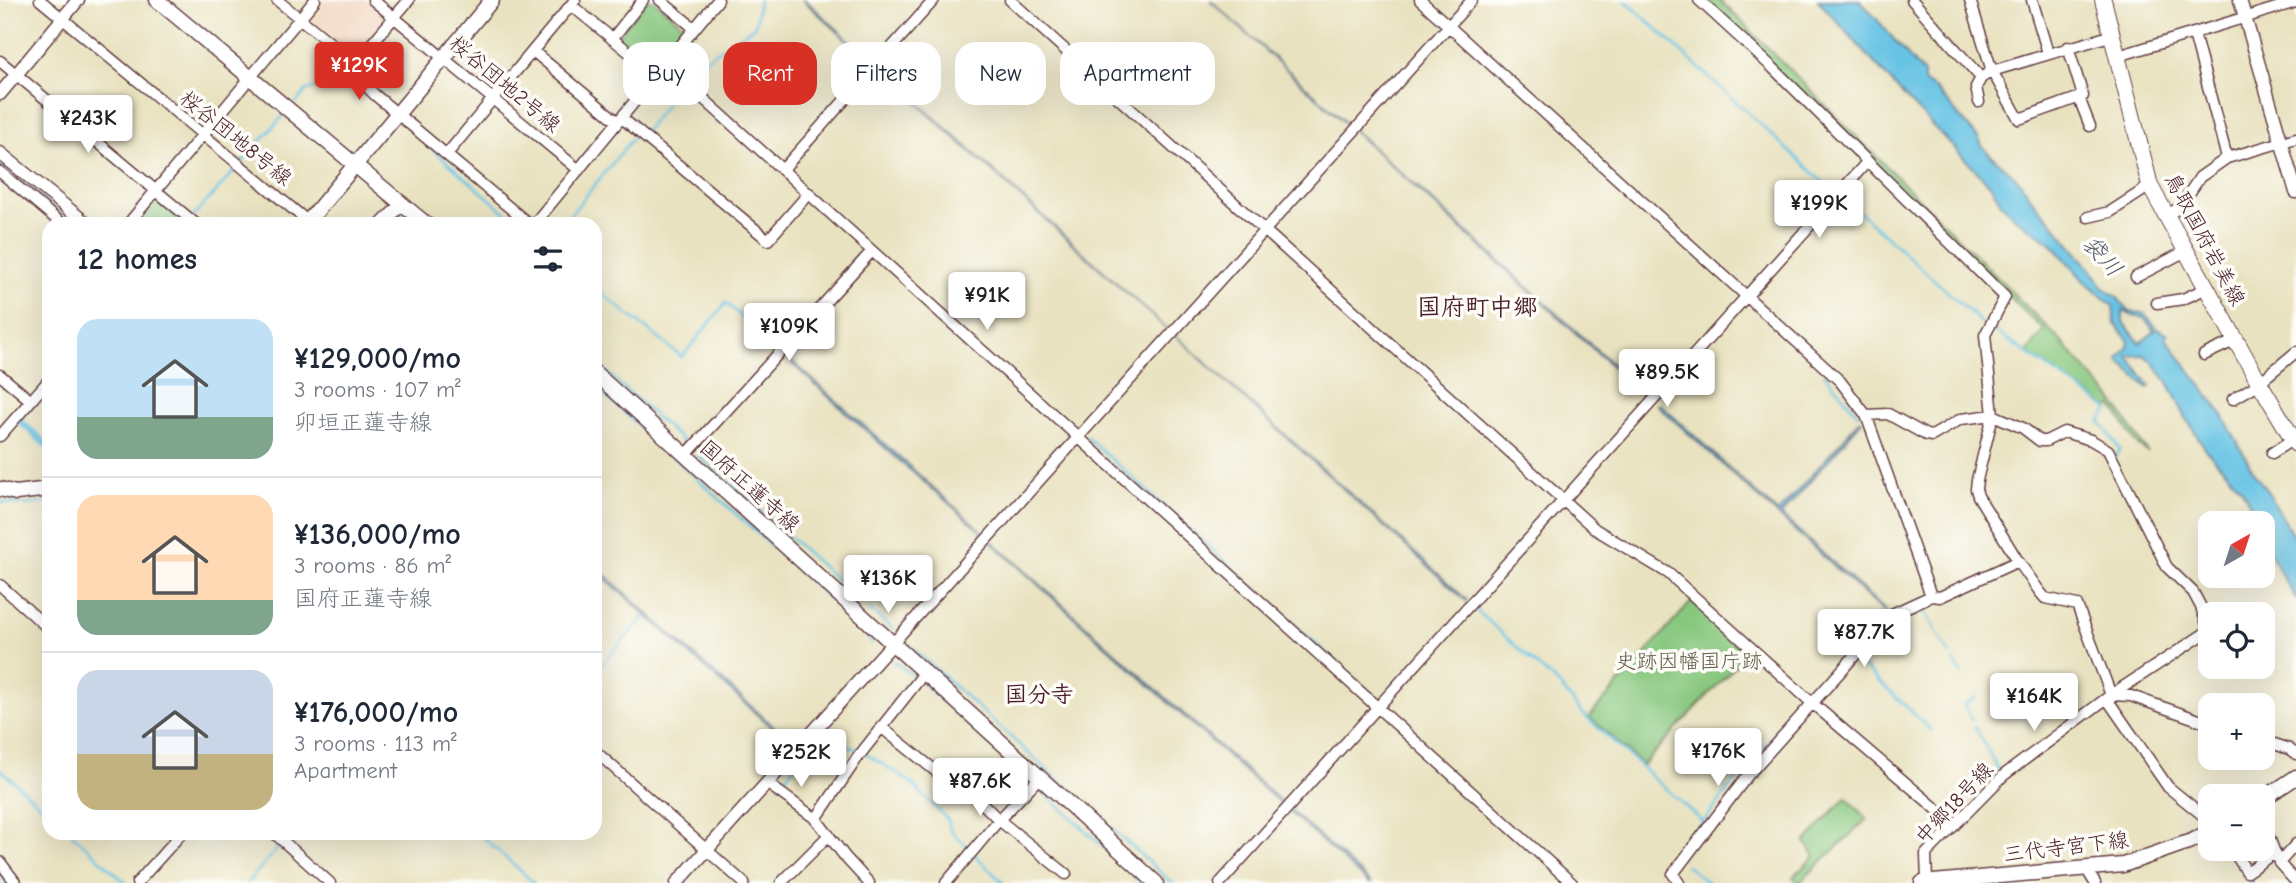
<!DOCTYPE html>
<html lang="en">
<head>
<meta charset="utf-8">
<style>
  :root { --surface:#fff; --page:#f2f2f3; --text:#1f2937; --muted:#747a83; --line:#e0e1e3; --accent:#d93025 }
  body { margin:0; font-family:"Comic Neue","Klee One",sans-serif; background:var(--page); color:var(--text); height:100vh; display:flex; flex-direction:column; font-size:26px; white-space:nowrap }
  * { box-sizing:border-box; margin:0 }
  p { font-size:23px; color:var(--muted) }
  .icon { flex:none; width:38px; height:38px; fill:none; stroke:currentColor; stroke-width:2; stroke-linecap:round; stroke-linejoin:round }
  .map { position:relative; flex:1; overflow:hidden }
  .drawer { position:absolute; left:42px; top:217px; width:560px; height:623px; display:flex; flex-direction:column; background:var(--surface); border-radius:21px; box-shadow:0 7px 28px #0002 }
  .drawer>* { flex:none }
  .banner { position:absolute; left:623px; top:42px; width:665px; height:63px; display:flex; gap:14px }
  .needle { width:46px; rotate:39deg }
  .fabs { position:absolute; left:2198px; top:511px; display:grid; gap:14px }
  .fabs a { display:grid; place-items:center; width:77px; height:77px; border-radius:14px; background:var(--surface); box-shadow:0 7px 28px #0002; font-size:35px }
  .price { position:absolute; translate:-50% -60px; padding:0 16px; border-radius:7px; background:#fff; color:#222; font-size:23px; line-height:46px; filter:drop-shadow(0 2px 4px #0008) }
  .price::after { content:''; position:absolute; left:50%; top:42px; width:21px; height:16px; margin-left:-10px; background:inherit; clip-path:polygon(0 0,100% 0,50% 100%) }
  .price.active { background:var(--accent); color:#fff }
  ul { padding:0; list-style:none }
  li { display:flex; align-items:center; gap:21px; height:175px; padding:0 35px }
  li+li { border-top:2px solid var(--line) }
  li span { display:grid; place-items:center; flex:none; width:196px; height:140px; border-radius:21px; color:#555 }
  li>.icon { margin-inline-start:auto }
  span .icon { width:84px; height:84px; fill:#fffc; stroke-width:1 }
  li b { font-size:30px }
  h2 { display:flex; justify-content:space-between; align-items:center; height:84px; padding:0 35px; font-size:30px }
  .tag { padding:0 24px; border-radius:21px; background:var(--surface); box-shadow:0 7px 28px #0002; font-size:24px; line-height:63px }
  .tag.active { background:var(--accent); color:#fff }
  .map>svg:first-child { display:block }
  .built { fill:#f2d4be }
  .green { fill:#87c77e; stroke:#687354; stroke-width:2 }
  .water { fill:#66c3e4; stroke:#587188; stroke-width:2; fill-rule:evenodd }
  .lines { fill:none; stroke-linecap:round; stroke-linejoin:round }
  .stream { stroke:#66c3e4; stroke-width:2.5 }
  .minor-casing { stroke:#623c41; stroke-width:13 }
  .tertiary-casing { stroke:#623c41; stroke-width:15 }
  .secondary-casing { stroke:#623c41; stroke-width:17 }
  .primary-casing { stroke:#623c41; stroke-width:18 }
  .minor { stroke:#fff; stroke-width:10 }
  .tertiary { stroke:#fff; stroke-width:12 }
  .secondary { stroke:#fff; stroke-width:14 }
  .primary { stroke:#fff; stroke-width:16 }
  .labels { text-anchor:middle; stroke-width:7; stroke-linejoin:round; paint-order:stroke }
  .street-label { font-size:21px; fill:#4a1f2b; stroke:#fdfcf7 }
  .park-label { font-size:21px; fill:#5f5a48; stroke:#fdfcf7 }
  .water-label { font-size:23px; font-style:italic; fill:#54586c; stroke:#fdfcf7 }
  .neighbourhood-label { font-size:23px; font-weight:bold; fill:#4a1f2b; stroke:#fdfcf7 }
  .quarter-label { font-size:24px; font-weight:bold; fill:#4a1f2b; stroke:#fdfcf7 }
</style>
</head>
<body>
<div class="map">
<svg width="2296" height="883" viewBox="0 0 2296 883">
  <rect width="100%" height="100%" fill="#fdfcf7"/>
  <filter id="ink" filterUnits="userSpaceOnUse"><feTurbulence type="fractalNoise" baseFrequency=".0143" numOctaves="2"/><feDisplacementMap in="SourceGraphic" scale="14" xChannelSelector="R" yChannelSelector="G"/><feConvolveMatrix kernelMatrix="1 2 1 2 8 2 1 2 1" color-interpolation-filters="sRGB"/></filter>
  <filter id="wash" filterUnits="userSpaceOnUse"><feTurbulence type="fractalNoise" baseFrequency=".00686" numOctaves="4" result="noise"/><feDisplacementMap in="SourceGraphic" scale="28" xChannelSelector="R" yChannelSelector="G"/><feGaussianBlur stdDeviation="1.57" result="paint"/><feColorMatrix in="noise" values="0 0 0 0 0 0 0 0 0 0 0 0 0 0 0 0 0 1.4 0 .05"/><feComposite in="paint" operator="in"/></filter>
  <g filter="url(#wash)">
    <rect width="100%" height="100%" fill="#e9e2c0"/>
    <path class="built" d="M318 0H365L388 19 358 56H351L307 20 306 15Z"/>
    <path class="green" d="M647 0H653L687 28 688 32 658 68 655 69 617 37Z
      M1703 0H1719L1730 10 2057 337 2113 400 2148 453 2135 442 2112 405 2109 408 2027 353 2044 330 1937 229Z
      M159 200 187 224H134L153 201Z
      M1692 601 1749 651 1643 765 1589 717Z
      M1846 797 1867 819 1799 883 1793 877 1815 856 1805 842Z"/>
    <path class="water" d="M803 0H805L1168 330Z
      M1210 0 1648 396 1647 398Z
      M1818 0H1860L1924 74V82L1936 89 1979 139C1985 155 2009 169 2021 183 2029 194 2034 206 2045 214L2097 277 2102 287 2116 296 2129 312 2144 313 2157 328 2168 334 2166 338 2222 414 2254 473 2270 495 2296 542V599C2284 580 2263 546 2263 523H2259L2242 489 2207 451 2185 416 2168 382 2153 362 2144 355 2128 356 2150 386 2148 388 2120 362 2118 359 2128 347 2129 341 2115 324 2113 306 2085 282 2051 243 2015 218 2001 203 1991 186 1903 95ZM2123 311 2133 316 2144 318 2155 331 2140 343 2123 322Z
      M1175 335 1467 600 1466 601Z
      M782 352 986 535 902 463 780 353Z
      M1660 404 1778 513 1860 420 1862 421 1781 515 1886 611 1884 612 1657 405Z
      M991 540 1371 883H1368L990 541Z
      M595 566 794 745 793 747 595 569Z"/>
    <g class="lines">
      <path class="stream" d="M1625 0 1834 192
        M686 78 693 68 755 26 759 0
        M296 103 307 90 353 80 381 106
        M644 133 682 83
        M426 144 519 224
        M241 163 283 116
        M0 164 72 224
        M1845 199 1983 324
        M416 203 441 224
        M192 218 237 168
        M394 219 406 218 413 224
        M563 224 636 134
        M595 288 682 357 726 303 778 349
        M1993 330 2109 409 2100 421 2120 450 2115 458
        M595 362 687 445
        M1824 373 1858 414
        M595 386 863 629 872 644
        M20 419 49 388
        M20 421 49 447
        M23 421 49 444
        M18 422 49 450
        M1087 437 1376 698
        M697 454 855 596
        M0 502 28 505 49 502
        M1474 608 1559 685 1586 717 1703 822
        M1923 608 1950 655
        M869 609 892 629
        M909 645 1172 883
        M1857 661 1931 730
        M1954 661 1962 675
        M894 662 916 677
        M595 672 645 616
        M923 683 1030 780
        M1811 693 1884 613
        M1972 720 1964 704 1976 697
        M1975 726 1999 772
        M828 733 843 745 860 750
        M865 753 910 782 948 820 950 830 969 848
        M0 769 49 813
        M779 785 802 757
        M1037 786 1143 883
        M71 833 126 883
        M478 833 534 883
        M974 854 1003 883
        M1677 857 1730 787 1802 702
        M1686 865 1708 883
        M0 874 7 883
        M2246 878 2251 883
        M247 883 282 844"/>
    </g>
  </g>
  <g filter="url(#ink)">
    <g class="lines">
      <g class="minor-casing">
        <path id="minor" d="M40 0 311 224
          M277 0 355 63 409 0
          M373 0 579 170
          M660 0 694 28
          M1010 0 1595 529 1668 573 1812 703 1954 824
          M1420 0 1840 381 1866 415 1931 596
          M1699 0 1773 68 2005 297 1985 335 1993 415 1977 480 1976 489 1978 496 2018 561 2040 592 2045 598 2077 605 2111 695 2210 630
          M1912 0 1981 78 1992 71 2113 35
          M1970 0 1992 71 2019 119 2083 96 2068 47
          M2032 0 2048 53
          M571 5 657 75
          M2194 34 2227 158 2296 138
          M612 39 643 0
          M533 51 618 122
          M2118 56 2296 2
          M0 61 196 224
          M355 63 361 69 356 76 375 95 529 224
          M685 82 1572 883
          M2079 98 2090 126
          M1979 102 1976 87 1981 78
          M622 118 768 240 809 193
          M447 154 575 0
          M783 169 934 0
          M0 172 62 224
          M2166 216 2180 207 2200 177 2227 158
          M2088 217 2110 212 2150 186
          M128 224 315 0
          M534 224 718 0
          M2136 277 2186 251
          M2157 303 2183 299 2207 288
          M2204 355 2236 340
          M0 375 30 400
          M2233 399 2255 386 2296 352
          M1866 415 1888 414 1926 435 1932 436 1961 419 1993 415 2023 428 2040 441H2046L2064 432 2091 440 2108 450 2167 567 2193 592 2201 607 2209 630
          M0 436 49 380
          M2272 453 2293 439
          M685 456 872 251
          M0 585 49 629
          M2234 614 2243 609 2250 614
          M893 643 1472 0
          M2107 699 2168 787 2210 821
          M881 727 948 781 974 795 999 820 1066 874
          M2263 740 2289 749 2296 754
          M595 751 744 883
          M768 784 816 819 846 858 869 883
          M816 819 858 757 925 672
          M2263 822 2277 858
          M274 833 330 883
          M2296 844 2279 863 2296 882
          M2232 849 2247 872 2274 853
          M0 862 16 883
          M2087 870 2095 883
          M1927 881 1926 854 2004 775 2111 695 2131 696 2210 724
          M137 883 182 833
          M781 883 829 835
          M946 883 998 821 1040 777
          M1220 883 1867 162
          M1679 883 1673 874 1748 775 1892 614 1931 596 1940 597 2018 561"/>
      </g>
      <g class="tertiary-casing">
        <path id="tertiary" d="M2240 0 2296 192
          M0 94 78 0
          M0 153 87 224
          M382 224 402 204
          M677 883 893 643"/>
      </g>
      <g class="secondary-casing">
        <path id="secondary" d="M157 0 426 224
          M306 224 492 0
          M595 373 1156 883
          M0 489 16 493 49 489
          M2263 799 2296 777
          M1922 883 2123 865 2194 840 2210 831"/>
      </g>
      <g class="primary-casing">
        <path id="primary" d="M2103 0 2150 186 2259 382 2296 444"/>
      </g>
      <use href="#minor" class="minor"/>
      <use href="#tertiary" class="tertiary"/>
      <use href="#secondary" class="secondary"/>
      <use href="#primary" class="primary"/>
    </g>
  </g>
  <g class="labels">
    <g class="street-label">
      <text transform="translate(505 84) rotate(40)" y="7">桜谷団地2号線</text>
      <text transform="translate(236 138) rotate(39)" y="7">桜谷団地8号線</text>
      <text transform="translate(2205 239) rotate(62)" y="7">鳥取国府岩美線</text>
      <text transform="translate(750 486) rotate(42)" y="7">国府正蓮寺線</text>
      <text transform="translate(1954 803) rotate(-47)" y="7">中郷18号線</text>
      <text transform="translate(2066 847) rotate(-7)" y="7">三代寺宮下線</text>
    </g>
    <g class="park-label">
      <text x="1689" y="668">史跡因幡国庁跡</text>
    </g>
    <g class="water-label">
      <text transform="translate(2103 256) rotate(48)" y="8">袋川</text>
    </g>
    <g class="neighbourhood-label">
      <text x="1039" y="702">国分寺</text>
    </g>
    <g class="quarter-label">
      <text x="1477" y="315">国府町中郷</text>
    </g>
  </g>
</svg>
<div class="fabs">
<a><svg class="needle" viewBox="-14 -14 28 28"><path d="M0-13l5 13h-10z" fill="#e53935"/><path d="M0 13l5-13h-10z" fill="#747a83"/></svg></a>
<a><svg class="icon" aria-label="locate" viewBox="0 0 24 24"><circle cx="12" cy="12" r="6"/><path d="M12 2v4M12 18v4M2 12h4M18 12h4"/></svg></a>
<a>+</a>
<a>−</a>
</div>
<b class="price active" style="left:359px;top:102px">¥129K</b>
<b class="price" style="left:88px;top:155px">¥243K</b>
<b class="price" style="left:1819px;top:240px">¥199K</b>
<b class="price" style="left:987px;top:332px">¥91K</b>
<b class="price" style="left:789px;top:363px">¥109K</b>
<b class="price" style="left:1667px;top:409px">¥89.5K</b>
<b class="price" style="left:888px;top:615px">¥136K</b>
<b class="price" style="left:1864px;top:669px">¥87.7K</b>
<b class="price" style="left:2034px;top:733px">¥164K</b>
<b class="price" style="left:1718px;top:788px">¥176K</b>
<b class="price" style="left:801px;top:789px">¥252K</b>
<b class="price" style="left:980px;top:818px">¥87.6K</b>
<div class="banner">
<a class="tag">Buy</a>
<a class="tag active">Rent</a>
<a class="tag">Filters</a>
<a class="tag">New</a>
<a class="tag">Apartment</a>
</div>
<section class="drawer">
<h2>12 homes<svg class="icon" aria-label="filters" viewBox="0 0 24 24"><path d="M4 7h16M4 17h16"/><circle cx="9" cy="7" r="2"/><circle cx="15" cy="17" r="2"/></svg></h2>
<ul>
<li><span style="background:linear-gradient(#bfe0f5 70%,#7fa58c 0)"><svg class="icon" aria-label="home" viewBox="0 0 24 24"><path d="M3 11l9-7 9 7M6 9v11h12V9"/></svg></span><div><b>¥129,000/mo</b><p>3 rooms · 107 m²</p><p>卯垣正蓮寺線</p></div></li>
<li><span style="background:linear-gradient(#ffd9b3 75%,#7fa58c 0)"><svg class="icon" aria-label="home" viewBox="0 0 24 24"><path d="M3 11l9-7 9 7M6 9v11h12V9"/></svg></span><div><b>¥136,000/mo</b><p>3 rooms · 86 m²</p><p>国府正蓮寺線</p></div></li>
<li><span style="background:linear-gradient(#c9d6e8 60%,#c2b280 0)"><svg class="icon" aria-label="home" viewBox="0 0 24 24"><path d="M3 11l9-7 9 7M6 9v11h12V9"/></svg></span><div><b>¥176,000/mo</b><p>3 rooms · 113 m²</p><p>Apartment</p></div></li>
</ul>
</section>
</div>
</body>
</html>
